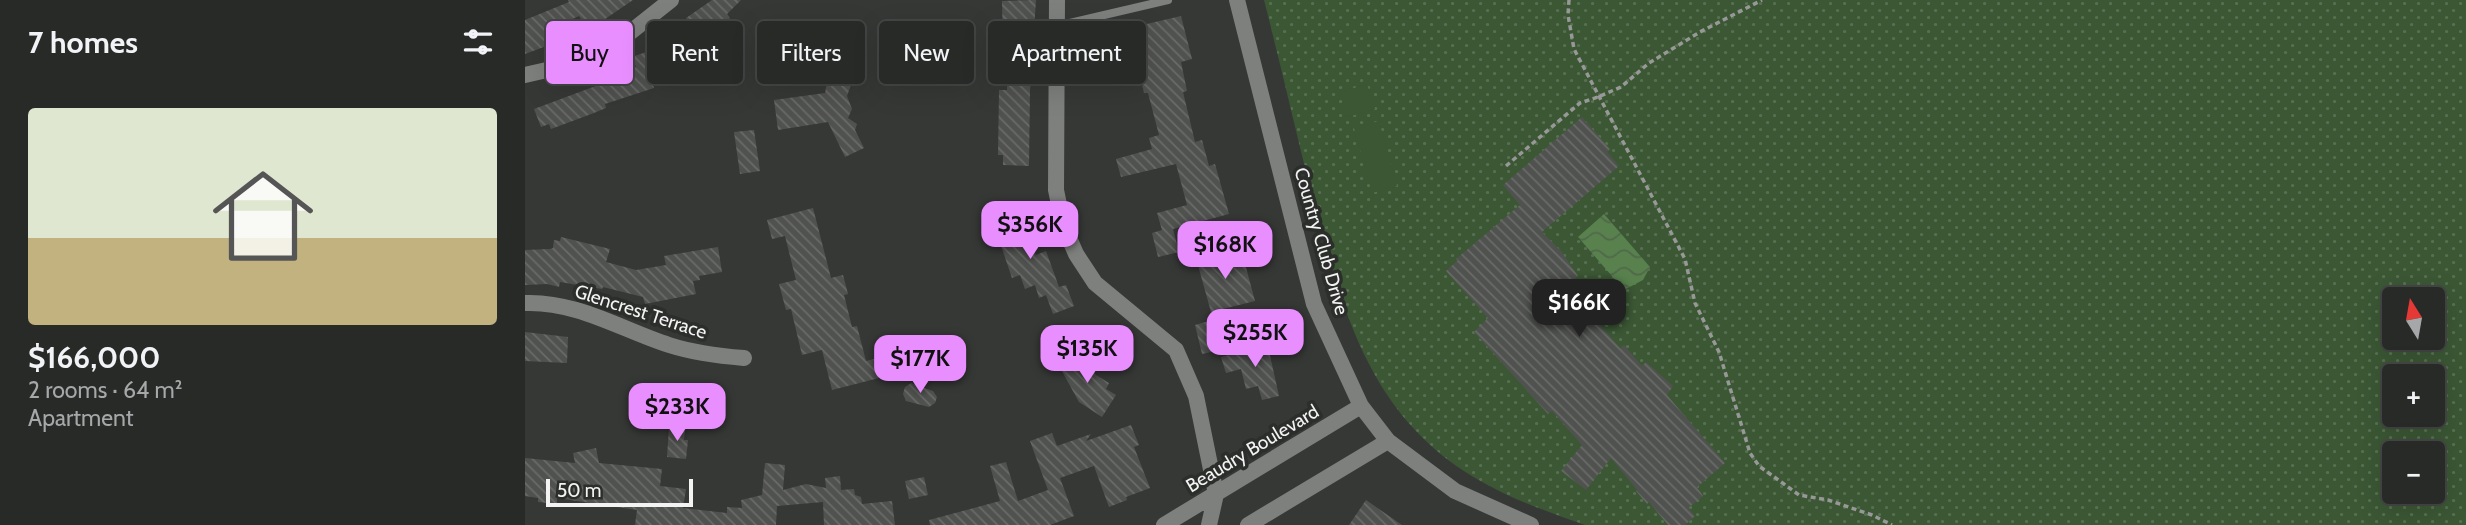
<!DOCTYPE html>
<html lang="en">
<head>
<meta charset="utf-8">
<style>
  :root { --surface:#282a28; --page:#303230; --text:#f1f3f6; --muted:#a5a7a8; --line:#444645; --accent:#e88eff }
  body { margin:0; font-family:Cabin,sans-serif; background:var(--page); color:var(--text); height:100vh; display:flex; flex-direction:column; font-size:26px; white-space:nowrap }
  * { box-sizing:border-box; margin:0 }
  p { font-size:23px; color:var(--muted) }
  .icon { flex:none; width:38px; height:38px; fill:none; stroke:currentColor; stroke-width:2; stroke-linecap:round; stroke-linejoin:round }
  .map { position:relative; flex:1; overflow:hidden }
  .details { display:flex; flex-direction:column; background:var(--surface); width:525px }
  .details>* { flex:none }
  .banner { position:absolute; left:21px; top:21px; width:665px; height:63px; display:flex; gap:14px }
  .needle { width:46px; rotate:349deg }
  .controls { position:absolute; left:1857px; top:287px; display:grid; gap:14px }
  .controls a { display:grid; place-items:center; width:63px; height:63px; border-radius:7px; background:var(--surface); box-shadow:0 7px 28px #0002,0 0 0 2px var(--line); font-size:35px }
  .scale { position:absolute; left:21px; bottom:18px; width:147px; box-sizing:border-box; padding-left:7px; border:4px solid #f2f3f2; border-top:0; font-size:19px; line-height:24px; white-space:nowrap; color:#f2f3f2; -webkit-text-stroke:5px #2c2e2c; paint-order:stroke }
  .price { position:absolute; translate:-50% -60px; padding:0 16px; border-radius:14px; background:var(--accent); color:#111; font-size:23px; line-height:46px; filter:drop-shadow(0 2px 4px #0008) }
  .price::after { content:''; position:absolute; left:50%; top:42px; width:21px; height:16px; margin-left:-10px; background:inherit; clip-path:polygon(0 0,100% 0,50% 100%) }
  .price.on { background:#222; color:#fff }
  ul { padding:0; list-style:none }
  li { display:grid; align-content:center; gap:14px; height:371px; padding:0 28px }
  li span { display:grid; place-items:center; height:217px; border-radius:7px; color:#555 }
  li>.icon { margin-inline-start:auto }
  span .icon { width:126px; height:126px; fill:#fffc; stroke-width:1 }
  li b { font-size:30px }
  h2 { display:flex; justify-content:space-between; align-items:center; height:84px; padding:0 28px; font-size:30px }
  .pill { padding:0 24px; border-radius:7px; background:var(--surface); box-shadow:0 7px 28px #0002,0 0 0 2px var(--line); font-size:24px; line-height:63px }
  .pill.on { background:var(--accent); color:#111 }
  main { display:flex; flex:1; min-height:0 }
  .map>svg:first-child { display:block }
  .grass { fill:url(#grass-dots); fill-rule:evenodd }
  .pitch { fill:#3b5734 }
  .water { fill:url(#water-waves) }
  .building { fill:url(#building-back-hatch) }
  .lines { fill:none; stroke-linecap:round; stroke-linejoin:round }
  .path { stroke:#979897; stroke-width:3.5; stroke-dasharray:5 3.5; stroke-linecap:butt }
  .lane { stroke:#7e807e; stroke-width:8 }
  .street { stroke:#7e807e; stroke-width:16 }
  .labels { text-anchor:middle; stroke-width:7; stroke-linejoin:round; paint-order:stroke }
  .street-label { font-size:19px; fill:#f2f3f2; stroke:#2c2e2c }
</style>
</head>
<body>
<main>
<section class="details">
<h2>7 homes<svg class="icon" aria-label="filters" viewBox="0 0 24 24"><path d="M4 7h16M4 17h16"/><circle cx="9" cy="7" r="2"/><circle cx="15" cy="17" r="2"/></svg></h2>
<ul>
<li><span style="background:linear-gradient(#dfe7d0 60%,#c2b280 0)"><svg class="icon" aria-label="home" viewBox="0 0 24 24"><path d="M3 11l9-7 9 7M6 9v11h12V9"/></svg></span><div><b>$166,000</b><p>2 rooms · 64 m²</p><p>Apartment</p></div></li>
</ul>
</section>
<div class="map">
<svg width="1941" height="525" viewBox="0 0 1941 525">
  <defs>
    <pattern id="grass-dots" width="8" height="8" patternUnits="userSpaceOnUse" patternTransform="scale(1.75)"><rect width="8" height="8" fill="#3b5734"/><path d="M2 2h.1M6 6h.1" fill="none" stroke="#587052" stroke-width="1.8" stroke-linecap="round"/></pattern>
    <pattern id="water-waves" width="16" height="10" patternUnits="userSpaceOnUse" patternTransform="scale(1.75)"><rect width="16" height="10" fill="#58814d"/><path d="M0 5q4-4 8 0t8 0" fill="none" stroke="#51684b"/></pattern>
    <pattern id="building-back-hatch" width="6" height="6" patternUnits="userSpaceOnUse" patternTransform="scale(1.75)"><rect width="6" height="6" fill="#50524f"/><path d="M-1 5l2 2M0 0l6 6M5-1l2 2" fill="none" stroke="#6a6b69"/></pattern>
  </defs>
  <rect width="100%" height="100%" fill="#363836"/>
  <path class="grass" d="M739 0H1941V525H1060C1018 510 977 496 939 471 845 409 819 314 791 211 773 141 757 70 739 0ZM1869 299H1908V338H1869ZM1869 376H1908V415H1869ZM1869 453H1908V492H1869Z"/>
  <path class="pitch" d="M842 84 850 109 823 117 816 92Z
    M854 121 872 186 847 193 829 128Z"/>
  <path class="water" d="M1079 214 1125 267 1118 280 1099 290 1053 237Z"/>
  <path class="building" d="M43 0H108L64 30 54 16 30 27 35 41 0 54V20L44 2Z
    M187 0H216L202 14 205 18 197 25 201 30 186 42 176 29 172 32 161 18Z
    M511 0 505 90 504 166 478 165V155H473L474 90H482L483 53H478L477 1Z
    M656 16 667 59 656 62 662 91 658 92 670 142 677 140 684 166 690 164 704 214 648 229 654 252 633 257 627 233 637 230 632 213 662 205 651 164 596 177 591 159 627 149 624 138 634 135 623 93H619L610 55 619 53 613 26Z
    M150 35 161 68 126 80 129 88 80 104 81 108 69 113 26 129 24 124 16 127 9 109 92 78 91 74 111 67 107 57 135 47 133 41Z
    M307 57 327 61 324 79 326 85 322 96 327 109 323 118 332 124 330 130 339 148 320 157 303 122 253 130 249 100 300 93Z
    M1057 117 1085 149 1082 152 1094 166 1017 232 1036 251 1053 276 1041 286 1095 348 1099 345 1117 366 1121 362 1148 386 1142 395 1200 463 1172 487 1178 496 1163 508 1170 516 1160 525H1143L1124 502 1122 504 1111 491 1112 490 1086 458 1061 490 1036 471 1057 445 1027 411 1023 414 949 332 963 318 921 271 933 260 931 259 995 205 978 185Z
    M229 130 235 171 215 174 209 132Z
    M288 208 306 278 318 275 323 294 319 295 327 327 332 326 341 361 349 359 354 378 307 390 297 350 277 355 266 309 261 310 254 284 271 280 260 236 247 239 242 220Z
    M494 209 511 255 521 251 534 287 541 285 549 306 528 314 521 295 514 298 510 285 500 289 495 275 487 278 467 219Z
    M36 237 85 249 81 262 111 270 141 265 139 256 193 247 197 272 174 276 175 280 168 281 171 294 120 304 118 297 78 287 77 289 35 282 34 287 22 284 0 285V250L25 249 28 248 29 240 35 241Z
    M707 252 709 262 719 260 730 301 686 312 671 258Z
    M687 320 695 350 677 354 670 325Z
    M0 332 43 337 42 363 0 361Z
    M742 342 754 396 737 400 733 386 721 389 716 369 701 373 696 357 728 349 727 346Z
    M546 357 549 363 561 357 571 375 584 383 581 389 591 395 577 417 554 402 533 364Z
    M386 383 408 391 412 397 410 403 404 407 381 401 378 394 380 387Z
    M606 425 614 445 609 447 625 488 601 497 602 500 584 507 569 466 535 478 549 516 525 525H405L404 520 475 501 465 466 481 462 493 501 523 490 505 441 527 433 532 446 566 434 561 441Z
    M144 427 160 428 159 440H163L161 459 142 457Z
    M71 448 74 463 137 469 135 486 161 489 158 508 202 513V507L217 508 216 500 237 495 240 463 260 465 258 490 281 484 301 488 300 478 315 476 316 490 329 489 330 495 336 497 337 504 367 501 370 525H299L298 502 252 506 251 525H110L112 510 32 498V504L13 502V498L0 496V458L50 463 48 453Z
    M399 477 403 495 384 499 380 481Z
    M841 500 877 525H824Z"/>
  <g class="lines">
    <path class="path" d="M1044 0 1043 15 1049 49 1160 259 1170 303 1194 352 1225 453 1234 466 1274 495 1303 500 1347 515 1367 525
      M981 166 1055 103 1073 97 1096 87 1124 63 1175 32 1237 0"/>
    <path class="lane" d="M532 26 643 0"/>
    <path class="street" d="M532 0 531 190 538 224 551 254 570 283 651 350 671 396 691 494 684 525
      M712 0 789 304 836 406 863 441 930 491 1006 525
      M0 75 35 67 93 42 146 0
      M0 303C52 301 97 330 144 345 169 353 193 356 219 358
      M639 525 836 406
      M723 525 863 441"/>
  </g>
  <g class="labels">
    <g class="street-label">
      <text transform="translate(797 241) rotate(74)" y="7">Country Club Drive</text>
      <text transform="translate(116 311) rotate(18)" y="7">Glencrest Terrace</text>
      <text transform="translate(727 448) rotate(-31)" y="7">Beaudry Boulevard</text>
    </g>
  </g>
</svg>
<div class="controls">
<a><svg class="needle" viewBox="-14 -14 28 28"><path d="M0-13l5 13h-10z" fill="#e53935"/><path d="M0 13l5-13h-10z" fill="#a5a7a8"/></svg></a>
<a>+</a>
<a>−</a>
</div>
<div class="scale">50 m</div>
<b class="price" style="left:505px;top:261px">$356K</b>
<b class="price" style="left:700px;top:281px">$168K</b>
<b class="price on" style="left:1054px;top:339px">$166K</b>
<b class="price" style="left:730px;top:369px">$255K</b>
<b class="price" style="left:562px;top:385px">$135K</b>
<b class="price" style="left:395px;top:395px">$177K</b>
<b class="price" style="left:152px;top:443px">$233K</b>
<div class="banner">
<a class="pill on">Buy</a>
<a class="pill">Rent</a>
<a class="pill">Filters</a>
<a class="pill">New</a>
<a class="pill">Apartment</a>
</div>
</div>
</main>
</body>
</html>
